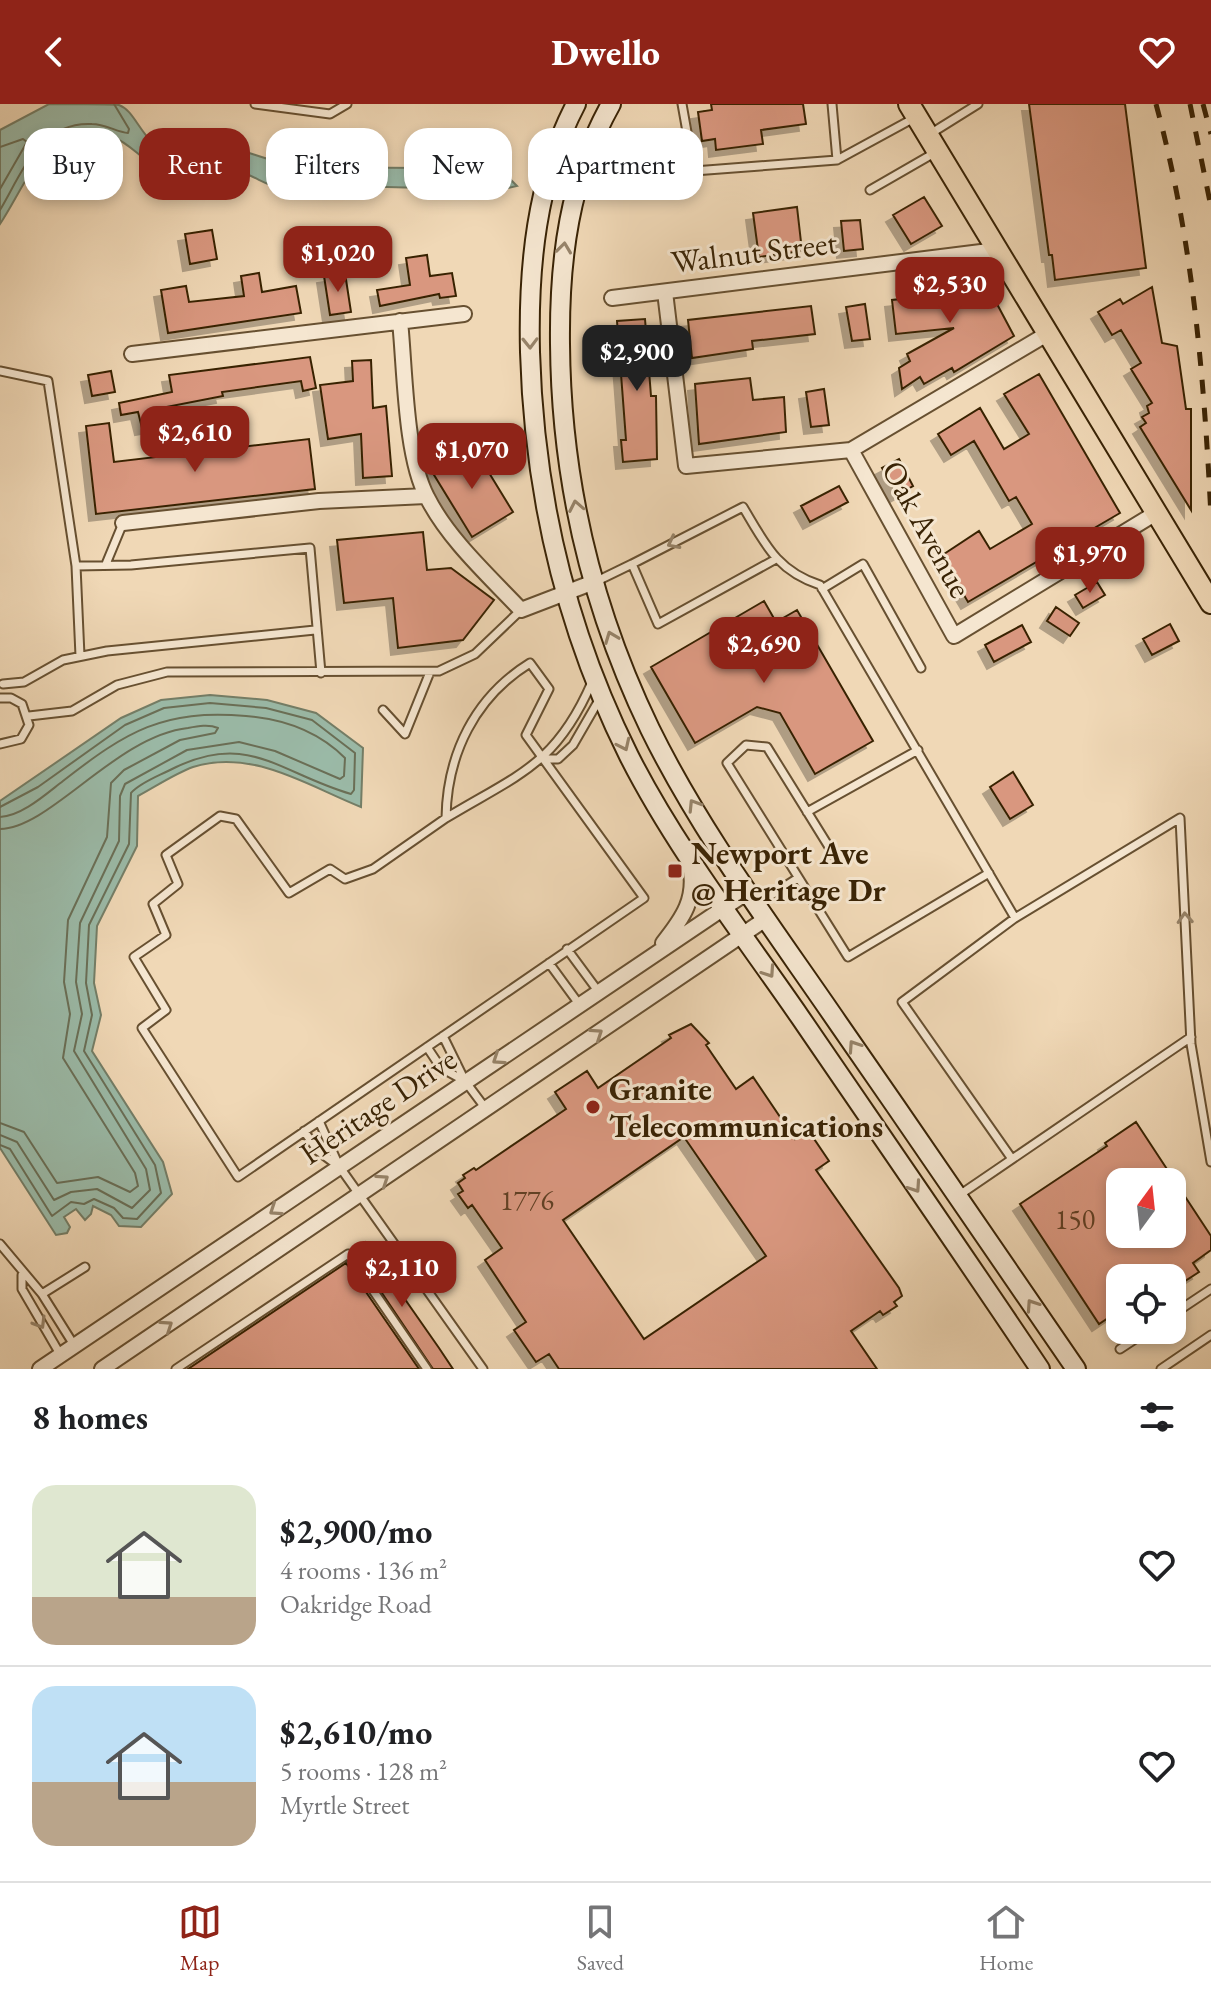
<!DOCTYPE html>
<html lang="en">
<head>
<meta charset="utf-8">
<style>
  :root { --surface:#fff; --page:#f6f6f6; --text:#202124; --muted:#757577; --line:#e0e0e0; --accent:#8f2418 }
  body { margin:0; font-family:"EB Garamond",serif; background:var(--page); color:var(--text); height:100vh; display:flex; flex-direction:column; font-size:30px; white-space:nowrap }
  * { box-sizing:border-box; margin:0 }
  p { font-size:26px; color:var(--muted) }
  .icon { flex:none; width:44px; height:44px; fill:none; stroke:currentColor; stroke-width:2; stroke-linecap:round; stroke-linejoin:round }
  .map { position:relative; height:1265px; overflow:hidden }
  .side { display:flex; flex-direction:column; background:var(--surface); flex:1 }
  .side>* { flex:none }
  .hud { position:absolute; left:24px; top:24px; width:800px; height:72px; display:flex; gap:16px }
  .needle { width:52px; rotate:15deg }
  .tools { position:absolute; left:1106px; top:1064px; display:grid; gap:16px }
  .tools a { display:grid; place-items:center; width:80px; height:80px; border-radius:16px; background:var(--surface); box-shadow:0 4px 12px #0003; font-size:40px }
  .price { position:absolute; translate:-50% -68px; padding:0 18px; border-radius:16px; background:var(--accent); color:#fff; font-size:26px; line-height:52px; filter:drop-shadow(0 2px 4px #0008) }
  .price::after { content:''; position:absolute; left:50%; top:48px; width:24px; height:18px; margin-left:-12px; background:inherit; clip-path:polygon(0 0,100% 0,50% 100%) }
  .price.active { background:#222; color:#fff }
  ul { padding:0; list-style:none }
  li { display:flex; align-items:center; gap:24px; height:200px; padding:0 32px }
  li+li { border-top:2px solid var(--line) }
  li span { display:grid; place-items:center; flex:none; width:224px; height:160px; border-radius:24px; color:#555 }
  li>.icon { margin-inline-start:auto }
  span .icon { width:96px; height:96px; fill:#fffc; stroke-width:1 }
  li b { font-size:34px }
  h2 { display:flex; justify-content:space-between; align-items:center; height:96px; padding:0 32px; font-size:34px }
  .pill { padding:0 28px; border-radius:24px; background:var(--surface); box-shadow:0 4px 12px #0003; font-size:28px; line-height:72px }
  .pill.active { background:var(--accent); color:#fff }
  header { display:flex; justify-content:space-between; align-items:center; height:104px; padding:0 32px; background:var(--accent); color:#fff; font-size:36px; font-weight:800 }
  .menu { display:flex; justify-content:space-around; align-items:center; height:112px; border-top:2px solid var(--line); background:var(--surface); font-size:22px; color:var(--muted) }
  .menu a { display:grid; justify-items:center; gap:4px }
  .menu .active { color:var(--accent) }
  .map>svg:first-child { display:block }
  .water { fill:#9bbba9; stroke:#747e67; stroke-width:2 }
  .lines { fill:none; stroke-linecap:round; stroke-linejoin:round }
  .shore { stroke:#6a6f57; stroke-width:2 }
  .building { fill:#d9977f; stroke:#392305; stroke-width:2; fill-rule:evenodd; filter:url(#shadow) }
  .lane-casing { stroke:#675031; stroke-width:11 }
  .street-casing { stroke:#675031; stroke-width:18 }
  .secondary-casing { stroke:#392305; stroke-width:22 }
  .primary-casing { stroke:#392305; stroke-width:24 }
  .lane { stroke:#f5e6d0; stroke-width:7 }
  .street { stroke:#f5e6d0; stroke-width:14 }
  .secondary { stroke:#f5e6d0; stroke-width:18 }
  .primary { stroke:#f0d8b6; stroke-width:20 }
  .rail { stroke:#392305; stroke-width:5; stroke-dasharray:14 14; stroke-linecap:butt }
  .oneway { stroke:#97846a }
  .poi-dot { fill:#8f2418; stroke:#f5e6d0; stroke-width:3 }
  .labels { text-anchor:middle; stroke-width:6; stroke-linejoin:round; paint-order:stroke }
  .number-label { font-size:28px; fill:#614024 }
  .street-label { font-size:32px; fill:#392305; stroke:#f5e6d0 }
  .poi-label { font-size:32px; font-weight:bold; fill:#392305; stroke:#f5e6d0; text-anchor:start }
</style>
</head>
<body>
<header><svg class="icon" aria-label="back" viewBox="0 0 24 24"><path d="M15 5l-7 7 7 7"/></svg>Dwello<svg class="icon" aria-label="heart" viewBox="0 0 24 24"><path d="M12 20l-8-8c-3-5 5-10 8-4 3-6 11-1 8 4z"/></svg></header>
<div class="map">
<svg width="1211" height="1265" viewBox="0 0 1211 1265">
  <defs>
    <filter id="shadow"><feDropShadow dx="-7" dy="7" stdDeviation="0" flood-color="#0004"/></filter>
  </defs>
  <rect width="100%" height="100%" fill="#f0d8b6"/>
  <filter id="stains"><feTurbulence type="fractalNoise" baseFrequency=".0025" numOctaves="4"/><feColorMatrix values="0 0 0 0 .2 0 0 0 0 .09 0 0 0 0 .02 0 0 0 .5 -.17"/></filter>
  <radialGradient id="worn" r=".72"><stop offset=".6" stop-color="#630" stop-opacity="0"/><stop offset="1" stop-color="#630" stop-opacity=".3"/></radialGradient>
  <path class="water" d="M49 0C62 0 110 0 119 1 138 8 141 42 178 55 191 49 203 42 218 42 237 41 273 61 301 62 368 66 436 61 503 68L517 82 499 86 312 81C274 91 271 79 237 66 210 55 189 73 165 66 144 60 132 40 113 33 50 6 27 80 0 120V26Z
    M210 591 267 596 316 609 363 644 361 703C308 682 252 644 193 663 174 670 155 683 138 692L137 742 97 822 94 879 101 911 92 947 163 1058 172 1090 141 1123 119 1122 111 1111 93 1102 91 1110 85 1116 76 1105 64 1113 70 1123 67 1129 56 1131 0 1044V697L121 614 161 596Z"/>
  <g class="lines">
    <path class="shore" d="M0 43 23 35 27 38 0 85
      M0 106C22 69 40 17 92 20 105 20 117 28 128 29L129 25 114 0
      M0 703 38 683 125 621 164 604 210 599 266 604 312 616 355 649 354 686 351 690C278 669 248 625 168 667 156 673 140 679 131 689L129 740 89 821 86 879 92 911 84 947 155 1061 161 1089 137 1115 123 1114 114 1104 94 1095 84 1100 71 1098 52 1112 10 1045 0 1041
      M0 713C22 712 46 690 63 677 127 627 163 605 246 612 284 615 318 627 345 654L344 672 340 675 275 647 239 638 187 646 125 680 120 692 119 737 80 819 76 878 82 910 74 947 146 1065 150 1086 132 1104 97 1085 71 1088 54 1096 17 1038 0 1031
      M0 725C51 724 116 632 188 624 198 622 209 620 218 624L215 629 180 636 124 666 111 679 107 733 68 816 64 878 70 910 63 954 135 1069 138 1082 130 1088 98 1073 57 1079 24 1028 0 1019"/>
  </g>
  <path class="building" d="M711 0H803L806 20 761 26 763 40 716 46 715 35 702 37 698 8 712 6Z
    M1029 0H1125L1146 164 1055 176 1052 151H1049Z
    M924 93 942 122 911 140 893 111Z
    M797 103 802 147 759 153 753 109Z
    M860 116 863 145 844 147 841 117Z
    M212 126 217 155 190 160 185 130Z
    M427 151 430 172 452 169 456 192 440 194 439 190 380 202 377 186 410 181 406 154Z
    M980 168 1014 232 954 268 952 264 924 280 920 273 902 285 899 264 910 257 907 250 954 224 896 230 892 196 929 192 928 174Z
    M259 169 262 188 296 182 301 209 168 229 161 186 186 182 189 198 244 192 241 172Z
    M345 169 351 208 330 211 324 172Z
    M1152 183 1162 239 1177 242 1186 305H1191V406L1140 323 1146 319 1142 313 1149 309 1147 302 1152 299 1131 265 1141 259 1121 226 1112 231 1098 208 1120 195 1123 200Z
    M865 200 870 235 852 237 846 203Z
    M811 202 815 230 752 237 753 245 692 254 688 216Z
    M645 215 651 292H656L657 355 623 358 621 336H626L617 217Z
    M310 253 316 284 303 287 301 277 222 288 223 292 156 305 159 321 142 324 138 308 121 311 119 299 172 288 169 271Z
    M371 256 373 304 386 302 392 372 363 374 361 330 328 335 320 281 353 277 352 257Z
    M111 267 115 288 92 292 88 271Z
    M1039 270 1120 409 968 498 941 452 979 427 990 445 1032 420 1016 393 1009 397 974 337 951 351 938 330 980 304 1004 345 1029 330 1004 290Z
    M750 274 753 296 784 293 786 328 699 340 695 280Z
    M824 285 829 321 811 323 806 288Z
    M109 319 114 358 309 335 315 385 96 410 86 322Z
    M472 341 513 408 472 433 431 366Z
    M899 355 913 382 897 391 882 364Z
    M839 382 848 398 810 418 801 402Z
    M423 428 427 466 451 464 494 496 463 536 398 544 393 494 344 499 337 436Z
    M1097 478 1105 491 1083 504 1075 491Z
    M764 497 776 518 797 506 873 637 815 670 780 609 757 603 695 639 651 563Z
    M1056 503 1079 519 1070 532 1047 517Z
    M1170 520 1179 537 1152 551 1143 535Z
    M1022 521 1031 538 994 558 985 541Z
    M1013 668 1033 701 1010 715 990 683Z
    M691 920 709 939 706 941 736 985 753 973 795 1035 808 1026 829 1057 816 1066 899 1184 902 1192 894 1198 897 1202 883 1211 880 1207 851 1227 877 1265H559L549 1250 536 1258 514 1226 526 1218 485 1156 502 1144 472 1101 468 1104 458 1090 463 1087 458 1079 465 1074 463 1071 474 1064 476 1066 566 1005 555 988 587 967 598 984 671 934 669 931ZM684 1033 766 1152 644 1235 563 1116Z
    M1136 1018 1211 1132V1146L1193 1159 1199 1168 1185 1177 1178 1166 1167 1174H1120V1206L1099 1220 1020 1100 1107 1042 1105 1039ZM1120 1078H1172V1130H1120Z
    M365 1138 439 1244 453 1265H433L353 1146Z
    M346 1159 419 1265H188Z"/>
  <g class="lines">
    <g class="lane-casing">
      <path id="lane" d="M255 0 330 10 347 0
        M682 0 694 67 837 56 916 13
        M832 0 837 56
        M930 30 978 0
        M870 86 936 48
        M0 267 48 277 76 462 131 461 310 444 321 569
        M776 455 658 520 632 460 743 403C765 440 777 467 820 481L1015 814 1180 714 1191 940 1211 1058
        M106 460 123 419
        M76 462 80 552
        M595 478 632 460
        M822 485 863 460 921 564
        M530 559 549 585 526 631 644 794 238 1073 142 924 166 906 134 853 166 831 153 800 178 780 166 751 220 712 236 715 289 789 330 765 345 775 373 765 446 714C447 650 475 593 530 559Z
        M3 580 24 578 63 556 107 547 315 526
        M0 594H11L22 600 29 621 21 635 0 640
        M383 606 405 630 430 568
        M29 612 72 607 117 581 167 568 439 567 475 550 521 506
        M544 655H558L573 641 599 596
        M807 708 918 646
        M446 714C519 670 556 661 592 578
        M834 751 767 643 746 641 727 659 848 853 989 769
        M757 800 798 774
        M567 845 598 887
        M549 859 579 900
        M443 932 465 977 486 1005
        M427 943 441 964 465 977
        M319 1017 339 1062 483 1265
        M304 1027 318 1047 337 1061
        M1012 1055 902 898 1015 814
        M958 1092 1191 933
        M0 1140 42 1190 74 1241
        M22 1171V1185L60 1250
        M42 1190 85 1163
        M1172 1211 1211 1185
        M1120 1245 1149 1226
        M176 1265 348 1150 427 1265
        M1161 1265 1211 1231"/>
    </g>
    <g class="street-casing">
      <path id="street" d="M665 188 686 362 851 346 1047 230
        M612 194 997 146
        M400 217C405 265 405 352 427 393 448 435 489 472 521 506L594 478
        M132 250 464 210
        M851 346 954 532 1156 409
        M123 419 319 397 426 392
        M663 839C683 814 697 794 690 761
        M40 1265 749 787
        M102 1265 767 814"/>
    </g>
    <g class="secondary-casing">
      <path id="secondary" d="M576 0C536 76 528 164 530 248 534 388 566 526 629 652 675 743 742 829 800 913 880 1030 961 1147 1040 1265
        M611 0C569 75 559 156 560 240 561 374 592 505 650 625 701 729 773 824 838 919 918 1034 997 1150 1076 1265"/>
    </g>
    <g class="primary-casing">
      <path id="primary" d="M909 0 1211 499"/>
    </g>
    <use href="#lane" class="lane"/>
    <use href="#street" class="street"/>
    <use href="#secondary" class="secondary"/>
    <use href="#primary" class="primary"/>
    <path class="rail" d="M1156 0C1193 136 1204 273 1211 413
      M1190 0 1211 103
      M1203 0 1211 30"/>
  </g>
  <defs><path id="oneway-chevron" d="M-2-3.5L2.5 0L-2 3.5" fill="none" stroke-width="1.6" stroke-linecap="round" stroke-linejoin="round" transform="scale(2)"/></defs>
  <g class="oneway">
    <use href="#oneway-chevron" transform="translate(564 144) rotate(-83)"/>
    <use href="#oneway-chevron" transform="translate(530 239) rotate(89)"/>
    <use href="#oneway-chevron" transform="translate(576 402) rotate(-101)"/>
    <use href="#oneway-chevron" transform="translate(673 439) rotate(153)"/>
    <use href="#oneway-chevron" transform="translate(611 533) rotate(-111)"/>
    <use href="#oneway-chevron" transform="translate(624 641) rotate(65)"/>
    <use href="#oneway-chevron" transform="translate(694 701) rotate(-122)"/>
    <use href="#oneway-chevron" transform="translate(1185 814) rotate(-93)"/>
    <use href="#oneway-chevron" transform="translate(769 868) rotate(56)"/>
    <use href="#oneway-chevron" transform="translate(597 930) rotate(-34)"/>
    <use href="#oneway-chevron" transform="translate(854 942) rotate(-124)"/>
    <use href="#oneway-chevron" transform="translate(498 955) rotate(146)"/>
    <use href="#oneway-chevron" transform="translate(383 1076) rotate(-34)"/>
    <use href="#oneway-chevron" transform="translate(915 1083) rotate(56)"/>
    <use href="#oneway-chevron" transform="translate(275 1106) rotate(146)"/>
    <use href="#oneway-chevron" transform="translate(1032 1201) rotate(-124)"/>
    <use href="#oneway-chevron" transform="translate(40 1219) rotate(59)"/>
    <use href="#oneway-chevron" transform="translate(167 1222) rotate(-34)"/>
  </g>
  <g class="poi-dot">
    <rect x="667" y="759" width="16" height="16" rx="4"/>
    <circle cx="593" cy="1003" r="8"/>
  </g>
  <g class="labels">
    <g class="number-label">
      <text x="527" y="1106">1776</text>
      <text x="1075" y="1125">150</text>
    </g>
    <g class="street-label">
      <text transform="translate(754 148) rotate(-7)" y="11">Walnut Street</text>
      <text transform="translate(927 425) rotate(61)" y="11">Oak Avenue</text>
      <text transform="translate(378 1002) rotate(-34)" y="11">Heritage Drive</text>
    </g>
    <g class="poi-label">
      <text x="691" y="760">Newport Ave<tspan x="691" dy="37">@ Heritage Dr</tspan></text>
      <text x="609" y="996">Granite<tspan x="609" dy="37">Telecommunications</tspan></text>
    </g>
  </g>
  <rect width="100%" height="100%" filter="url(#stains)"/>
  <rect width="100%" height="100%" fill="url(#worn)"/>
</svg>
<div class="tools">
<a><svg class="needle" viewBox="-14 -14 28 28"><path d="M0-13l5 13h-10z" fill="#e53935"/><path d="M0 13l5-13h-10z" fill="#757577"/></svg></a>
<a><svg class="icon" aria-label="locate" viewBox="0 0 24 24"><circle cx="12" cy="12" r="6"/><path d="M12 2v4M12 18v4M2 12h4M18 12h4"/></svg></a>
</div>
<b class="price" style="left:338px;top:190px">$1,020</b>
<b class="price" style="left:950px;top:221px">$2,530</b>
<b class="price active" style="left:637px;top:289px">$2,900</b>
<b class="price" style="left:195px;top:370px">$2,610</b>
<b class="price" style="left:472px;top:387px">$1,070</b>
<b class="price" style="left:1090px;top:491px">$1,970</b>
<b class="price" style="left:764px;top:581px">$2,690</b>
<b class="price" style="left:402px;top:1205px">$2,110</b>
<div class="hud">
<a class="pill">Buy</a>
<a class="pill active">Rent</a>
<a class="pill">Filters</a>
<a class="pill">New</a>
<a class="pill">Apartment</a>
</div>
</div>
<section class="side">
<h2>8 homes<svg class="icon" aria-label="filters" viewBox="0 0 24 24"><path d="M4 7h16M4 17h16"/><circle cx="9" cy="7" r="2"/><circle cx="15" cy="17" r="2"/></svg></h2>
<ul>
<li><span style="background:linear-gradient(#dfe7d0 70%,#b9a48a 0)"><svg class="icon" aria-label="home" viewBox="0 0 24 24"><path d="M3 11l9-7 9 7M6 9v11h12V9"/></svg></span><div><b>$2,900/mo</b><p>4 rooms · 136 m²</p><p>Oakridge Road</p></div><svg class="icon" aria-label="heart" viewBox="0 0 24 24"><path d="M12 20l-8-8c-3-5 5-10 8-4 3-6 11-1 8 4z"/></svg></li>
<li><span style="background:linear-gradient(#bfe0f5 60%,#b9a48a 0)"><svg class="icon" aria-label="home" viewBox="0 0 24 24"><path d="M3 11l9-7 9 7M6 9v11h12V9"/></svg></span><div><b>$2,610/mo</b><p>5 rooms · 128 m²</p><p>Myrtle Street</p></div><svg class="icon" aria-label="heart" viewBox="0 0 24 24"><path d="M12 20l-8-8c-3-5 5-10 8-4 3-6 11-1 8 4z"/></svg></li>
</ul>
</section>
<nav class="menu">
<a class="active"><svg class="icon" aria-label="map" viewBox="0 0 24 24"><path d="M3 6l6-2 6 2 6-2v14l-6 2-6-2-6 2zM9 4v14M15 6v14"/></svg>Map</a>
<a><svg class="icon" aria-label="saved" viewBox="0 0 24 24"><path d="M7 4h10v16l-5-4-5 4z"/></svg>Saved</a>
<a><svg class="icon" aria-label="home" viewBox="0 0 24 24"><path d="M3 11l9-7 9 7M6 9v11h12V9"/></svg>Home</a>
</nav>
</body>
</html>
